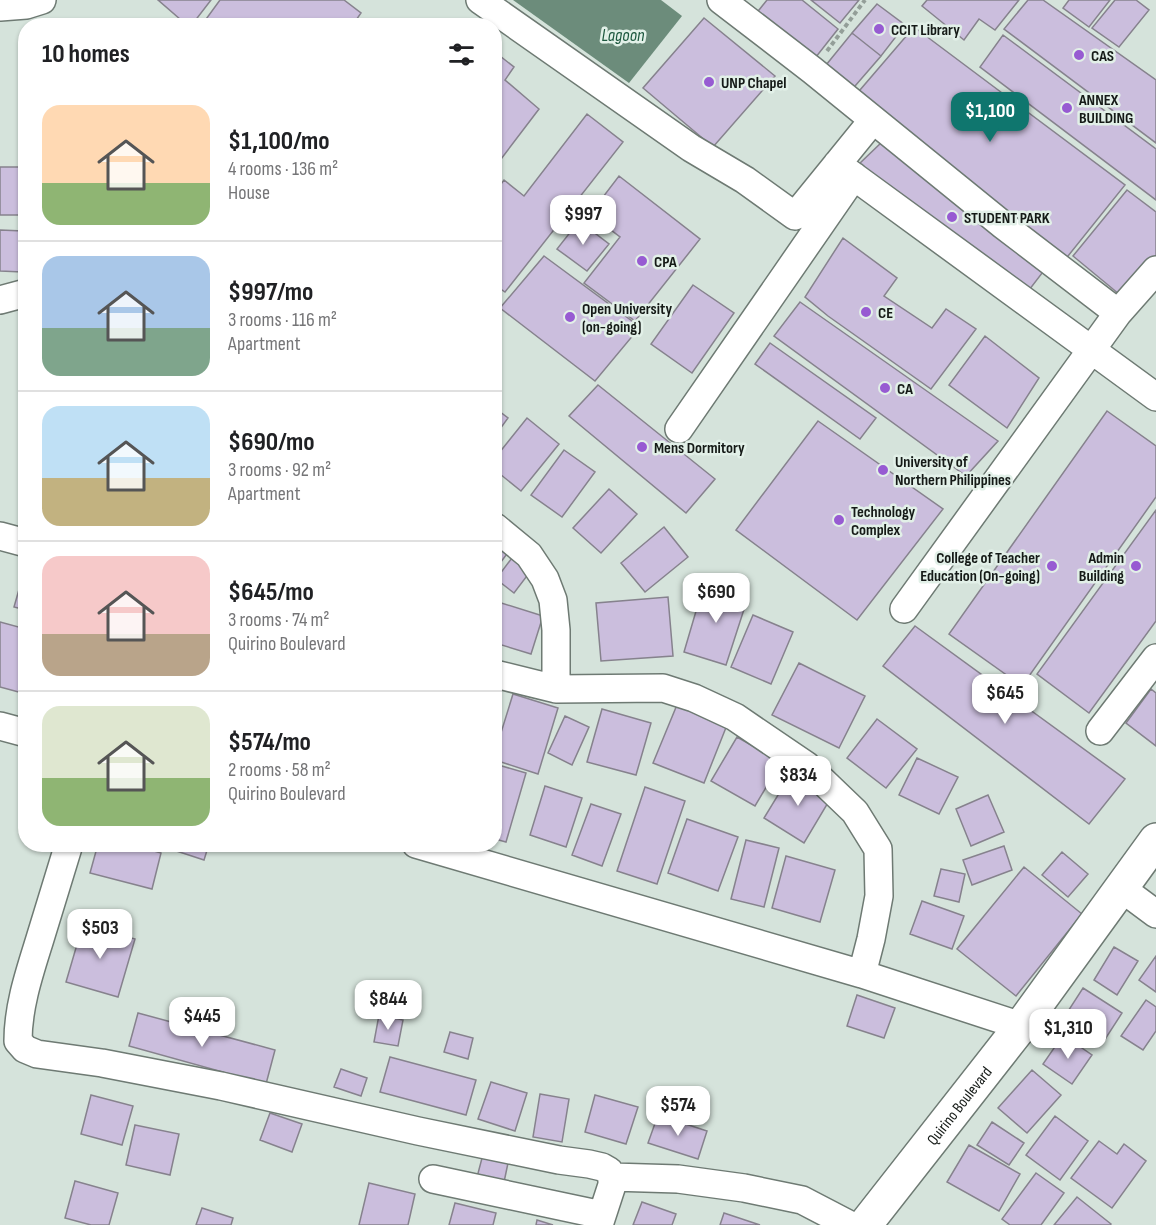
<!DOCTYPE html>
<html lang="en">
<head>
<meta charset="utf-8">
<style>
  :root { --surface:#fff; --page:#f6f6f6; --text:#202124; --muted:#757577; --line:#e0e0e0; --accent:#0f766e }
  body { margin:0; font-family:"Sofia Sans Condensed",sans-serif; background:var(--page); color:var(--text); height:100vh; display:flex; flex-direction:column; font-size:22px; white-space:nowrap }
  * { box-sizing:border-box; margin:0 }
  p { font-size:20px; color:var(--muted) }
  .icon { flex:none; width:33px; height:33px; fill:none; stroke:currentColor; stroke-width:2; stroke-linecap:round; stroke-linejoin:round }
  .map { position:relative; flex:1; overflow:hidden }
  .sheet { position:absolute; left:18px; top:18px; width:484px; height:834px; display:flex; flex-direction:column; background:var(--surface); border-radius:24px; box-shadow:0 2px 4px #0004 }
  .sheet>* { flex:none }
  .price { position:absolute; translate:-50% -51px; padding:0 14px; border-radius:12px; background:#fff; color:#222; font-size:20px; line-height:39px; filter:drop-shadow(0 2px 3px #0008) }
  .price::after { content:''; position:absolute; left:50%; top:36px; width:18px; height:14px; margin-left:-9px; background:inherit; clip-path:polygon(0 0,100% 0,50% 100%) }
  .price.current { background:var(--accent); color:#fff }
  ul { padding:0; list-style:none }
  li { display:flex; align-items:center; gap:18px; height:150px; padding:0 24px }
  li+li { border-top:2px solid var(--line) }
  li span { display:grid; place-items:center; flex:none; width:168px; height:120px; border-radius:18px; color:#555 }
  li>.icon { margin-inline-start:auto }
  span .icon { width:72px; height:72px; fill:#fffc; stroke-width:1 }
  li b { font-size:26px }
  h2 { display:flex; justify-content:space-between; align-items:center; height:72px; padding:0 24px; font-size:26px }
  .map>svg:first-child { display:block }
  .water { fill:#6c8c7b }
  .building { fill:#cbbedd; stroke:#86828d; stroke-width:1.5 }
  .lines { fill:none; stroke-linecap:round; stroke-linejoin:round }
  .minor-casing { stroke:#6e7a73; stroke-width:30 }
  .major-casing { stroke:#6e7a73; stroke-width:36 }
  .path { stroke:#939e98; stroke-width:4; stroke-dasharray:4.5 3; stroke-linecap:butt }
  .minor { stroke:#fff; stroke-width:27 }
  .major { stroke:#fff; stroke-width:33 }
  .poi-dot { fill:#975bd2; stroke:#e2f0e8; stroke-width:2 }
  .labels { text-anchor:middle; stroke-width:5; stroke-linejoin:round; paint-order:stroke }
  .poi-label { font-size:16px; font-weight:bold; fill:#151a17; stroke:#e2f0e8; text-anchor:start }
  .street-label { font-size:16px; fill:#151a17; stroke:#e2f0e8 }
  .water-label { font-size:18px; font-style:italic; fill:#1c573e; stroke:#e2f0e8 }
</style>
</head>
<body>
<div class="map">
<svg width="1156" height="1225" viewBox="0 0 1156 1225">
  <rect width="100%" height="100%" fill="#d5e3db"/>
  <path class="water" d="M513 0H661L682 16 629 83Z"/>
  <path class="building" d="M158 0H211L191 26H188Z
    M220 0H344L361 13 352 26H201Z
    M767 0H802L838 29 812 62 755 15Z
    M811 0H859L840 23Z
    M927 0H1019L995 30 979 19 964 40 922 6Z
    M1028 0H1043L1156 80V143L1004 29Z
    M1069 0H1110L1089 27 1063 8Z
    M1115 0H1136L1149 10 1119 47 1092 28Z
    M877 4 905 25 881 56 852 33Z
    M704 18 775 76 713 147 643 88Z
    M914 27 1125 185 1064 261 854 97Z
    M852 33 881 56 849 93 822 70Z
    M1003 35 1156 149V200L980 67Z
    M495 52 514 67 505 80 539 109 495 167Z
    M587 114 623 142 505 292 495 285V192L504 180 524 196Z
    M883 141 1046 268 1026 294 857 166Z
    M0 167H26V215H0Z
    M619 176 700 239 635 321 584 283 620 237 590 214Z
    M1127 190 1156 212V260L1125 299 1073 256Z
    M579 221 609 244 587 271 557 249Z
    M0 230 23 231 22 272 0 271Z
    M843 238 897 278 884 296 932 328 946 309 976 329 931 389 828 316 805 297Z
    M544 256 640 327 595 381 500 308Z
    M693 285 734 313 692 373 651 344Z
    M800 302 998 441 966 476 774 336Z
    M985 336 1039 378 1007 428 949 385Z
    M770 343 876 418 860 439 755 364Z
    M598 385 715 479 686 513 569 416Z
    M495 408 508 418 495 436Z
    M1107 411 1156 446V497L1022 686 949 634Z
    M527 418 559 444 521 491 495 470V458Z
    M818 421 943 509 857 620 736 530Z
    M564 450 595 472 562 517 531 495Z
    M609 489 637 514 601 553 573 528Z
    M1156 510V621L1089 713 1037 674Z
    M664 527 688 557 645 592 621 563Z
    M495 534 512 547 495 570Z
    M515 554 533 568 514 593 496 579Z
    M26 565V610L14 607Z
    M704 584 748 597 726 665 684 652Z
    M668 597 673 656 601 661 596 603Z
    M495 601 543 616 531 654 495 643Z
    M753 615 793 632 771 684 731 667Z
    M0 622 26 629V694L0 687Z
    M915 626 1125 779 1089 824 883 666Z
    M799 663 865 696 839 748 772 715Z
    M1151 689 1156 693V746L1126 723Z
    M513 694 558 708 538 774 495 760V752Z
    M679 700 729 720 704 783 653 763Z
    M602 709 651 723 636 775 587 762Z
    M565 716 589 727 572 765 548 753Z
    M877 719 917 749 886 788 847 758Z
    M737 737 781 762 755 806 711 781Z
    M917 758 958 777 939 814 899 795Z
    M495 764 526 773 506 842 495 839Z
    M792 772 832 796 804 843 764 818Z
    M545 786 582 798 566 847 530 835Z
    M645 787 685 801 657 884 617 871Z
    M988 795 1004 832 971 846 956 809Z
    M591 804 621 814 602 866 572 855Z
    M687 819 738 837 718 891 668 873Z
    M746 840 779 848 764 907 731 899Z
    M98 844H130L161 853 152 889 90 873Z
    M155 844H209L204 860Z
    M1004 846 1012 870 972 885 963 860Z
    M1062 852 1088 874 1068 897 1042 875Z
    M786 856 835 870 820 922 772 908Z
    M1024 867 1082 914 1016 996 957 949Z
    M941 869 965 874 959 902 934 896Z
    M922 901 964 916 952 949 910 934Z
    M83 924 135 939 118 997 66 982Z
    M1114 947 1138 961 1117 995 1094 980Z
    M1156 956V992L1139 980Z
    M1083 988 1122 1013 1102 1044 1063 1019Z
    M857 995 895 1008 884 1038 847 1026Z
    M1146 1000 1156 1007V1031L1143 1050 1121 1036Z
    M138 1013 275 1050 266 1084 129 1046Z
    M379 1015 403 1020 398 1046 374 1042Z
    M450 1032 473 1038 468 1059 444 1052Z
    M1063 1035 1092 1055 1072 1084 1043 1064Z
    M390 1057 476 1080 466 1115 380 1092Z
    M341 1069 367 1078 361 1096 334 1087Z
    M1032 1070 1061 1095 1027 1133 998 1108Z
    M491 1082 527 1093 515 1131 478 1119Z
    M540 1094 569 1099 562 1142 533 1137Z
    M91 1095 133 1106 122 1145 81 1134Z
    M595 1095 638 1107 626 1144 585 1132Z
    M270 1113 302 1124 292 1152 260 1140Z
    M658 1115 707 1131 698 1159 648 1143Z
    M1055 1116 1088 1141 1060 1180 1026 1155Z
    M992 1122 1024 1143 1009 1165 977 1145Z
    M135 1125 179 1134 170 1175 126 1165Z
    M1099 1141 1117 1154 1124 1144 1146 1161 1112 1208 1071 1178Z
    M969 1145 1020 1174 999 1211 947 1182Z
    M482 1158 508 1163 503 1187 476 1181Z
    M1036 1173 1064 1193 1041 1225H1010L1002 1219Z
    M75 1181 118 1193 109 1225H91L65 1218Z
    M369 1183 415 1194 408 1225H359Z
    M1077 1197 1111 1224 1110 1225H1054Z
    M642 1202 676 1214 672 1225H633Z
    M455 1203 496 1213 493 1225H449Z
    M202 1208 233 1218 231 1225H196Z
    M724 1213 760 1225H720Z
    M537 1220 553 1225H536Z"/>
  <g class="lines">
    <g class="minor-casing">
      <path id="minor" d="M480 0 691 148 745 180 795 216 873 120
        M721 0 812 70 1003 225 1118 313
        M0 7 26 5 42 0
        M837 164 1156 397
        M0 300 26 293
        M679 429 854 176
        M495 527 529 555 545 579 553 600 556 630V689
        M0 536 26 543
        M904 609 1118 313 1156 270
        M495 674 556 689 663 688 694 698 735 717 807 766 855 812 878 849 879 896 871 939 862 974
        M0 726 26 733
        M1100 731 1156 658
        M69 844C59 877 49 909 39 942 29 974 18 1007 18 1041L25 1049 37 1054 102 1063 221 1086 418 1131 559 1160 589 1164 602 1167 609 1171 612 1177V1185L599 1225
        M416 844 862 974 1021 1026
        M1121 888 1156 914
        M612 1177 678 1179 744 1188 802 1200 850 1225
        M433 1179 602 1215"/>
    </g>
    <g class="major-casing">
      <g id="major">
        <path id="s1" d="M865 1225 1021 1026 1156 840"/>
      </g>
    </g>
    <path class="path" d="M827 51 865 0"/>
    <use href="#minor" class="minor"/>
    <use href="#major" class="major"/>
  </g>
  <g class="poi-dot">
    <circle cx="879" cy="29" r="6"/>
    <circle cx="1079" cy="55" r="6"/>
    <circle cx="709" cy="82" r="6"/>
    <circle cx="1067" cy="108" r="6"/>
    <circle cx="952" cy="217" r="6"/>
    <circle cx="642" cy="261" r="6"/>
    <circle cx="866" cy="312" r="6"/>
    <circle cx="570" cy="317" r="6"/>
    <circle cx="885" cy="388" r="6"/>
    <circle cx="642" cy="447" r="6"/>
    <circle cx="883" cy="470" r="6"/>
    <circle cx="839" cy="520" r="6"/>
    <circle cx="1052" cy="566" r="6"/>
    <circle cx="1136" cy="566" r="6"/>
  </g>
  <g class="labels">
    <g class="poi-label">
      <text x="891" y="35">CCIT Library</text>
      <text x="1091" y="61">CAS</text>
      <text x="721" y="88">UNP Chapel</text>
      <text x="1079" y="105">ANNEX<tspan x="1079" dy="18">BUILDING</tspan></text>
      <text x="964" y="223">STUDENT PARK</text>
      <text x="654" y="267">CPA</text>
      <text x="582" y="314">Open University<tspan x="582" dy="18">(on-going)</tspan></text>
      <text x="878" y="318">CE</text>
      <text x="897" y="394">CA</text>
      <text x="654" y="453">Mens Dormitory</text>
      <text x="895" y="467">University of<tspan x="895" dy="18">Northern Philippines</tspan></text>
      <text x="851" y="517">Technology<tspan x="851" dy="18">Complex</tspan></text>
      <text x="1040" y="563" text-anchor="end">College of Teacher<tspan x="1040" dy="18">Education (On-going)</tspan></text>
      <text x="1124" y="563" text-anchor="end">Admin<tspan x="1124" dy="18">Building</tspan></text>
    </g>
    <g class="street-label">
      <text dy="6" stroke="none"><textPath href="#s1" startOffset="152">Quirino Boulevard</textPath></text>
    </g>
    <g class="water-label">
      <text x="623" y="41">Lagoon</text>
    </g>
  </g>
</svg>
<b class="price current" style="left:990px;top:143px">$1,100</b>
<b class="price" style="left:583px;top:246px">$997</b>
<b class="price" style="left:716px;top:624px">$690</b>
<b class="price" style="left:1005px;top:725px">$645</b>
<b class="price" style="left:798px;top:807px">$834</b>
<b class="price" style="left:100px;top:960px">$503</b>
<b class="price" style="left:388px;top:1031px">$844</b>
<b class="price" style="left:202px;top:1048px">$445</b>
<b class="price" style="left:1068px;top:1060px">$1,310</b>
<b class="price" style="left:678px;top:1137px">$574</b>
<section class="sheet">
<h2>10 homes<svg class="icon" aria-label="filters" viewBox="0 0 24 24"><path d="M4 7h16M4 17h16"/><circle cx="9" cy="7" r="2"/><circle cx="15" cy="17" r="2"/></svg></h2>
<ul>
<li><span style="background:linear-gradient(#ffd9b3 65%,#8fb573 0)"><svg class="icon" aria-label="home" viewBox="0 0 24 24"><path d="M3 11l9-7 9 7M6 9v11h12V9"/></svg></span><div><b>$1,100/mo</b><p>4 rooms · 136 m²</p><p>House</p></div></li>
<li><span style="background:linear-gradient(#a9c7e8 60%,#7fa58c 0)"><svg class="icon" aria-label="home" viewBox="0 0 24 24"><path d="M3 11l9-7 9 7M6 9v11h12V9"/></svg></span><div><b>$997/mo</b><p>3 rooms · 116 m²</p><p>Apartment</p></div></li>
<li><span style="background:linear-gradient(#bfe0f5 60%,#c2b280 0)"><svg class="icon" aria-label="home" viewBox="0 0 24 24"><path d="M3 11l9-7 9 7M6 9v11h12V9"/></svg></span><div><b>$690/mo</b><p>3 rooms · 92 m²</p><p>Apartment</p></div></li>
<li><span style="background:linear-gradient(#f6c9c9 65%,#b9a48a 0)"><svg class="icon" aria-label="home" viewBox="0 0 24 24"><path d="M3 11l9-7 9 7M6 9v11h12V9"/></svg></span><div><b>$645/mo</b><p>3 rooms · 74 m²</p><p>Quirino Boulevard</p></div></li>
<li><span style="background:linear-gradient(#dfe7d0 60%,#8fb573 0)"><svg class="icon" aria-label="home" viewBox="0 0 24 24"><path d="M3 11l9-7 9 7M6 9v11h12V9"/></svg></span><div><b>$574/mo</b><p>2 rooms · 58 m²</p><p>Quirino Boulevard</p></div></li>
</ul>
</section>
</div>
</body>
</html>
